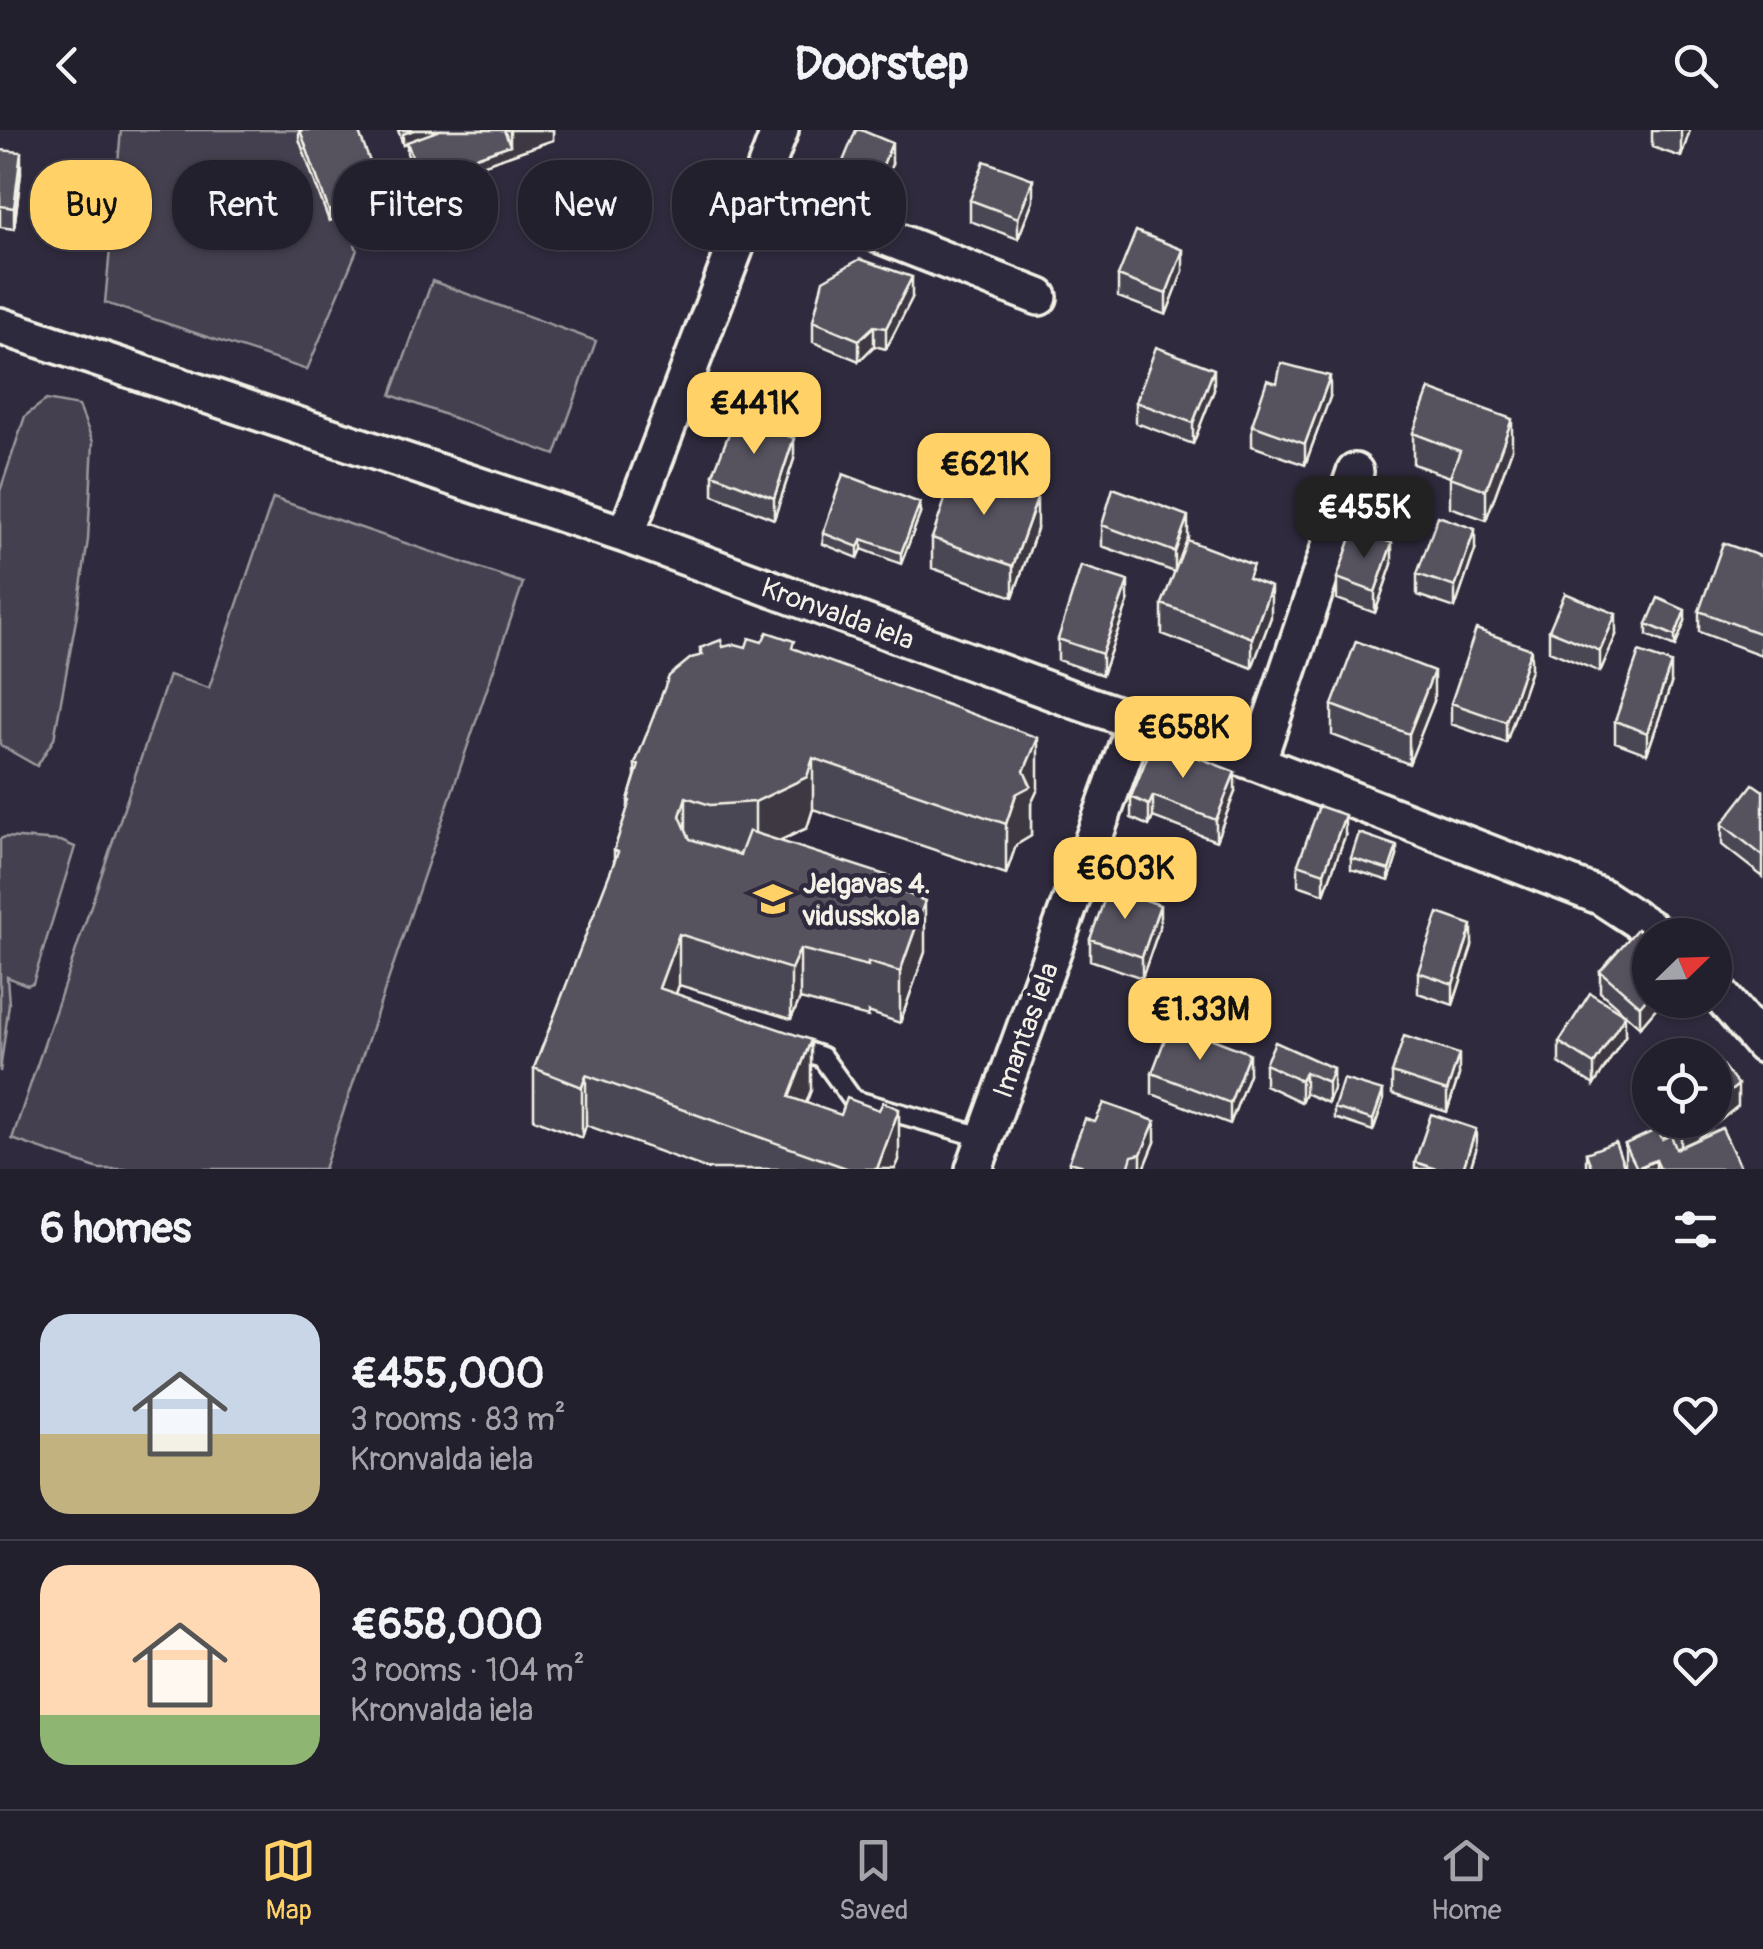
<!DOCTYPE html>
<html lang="en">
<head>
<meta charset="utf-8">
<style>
  :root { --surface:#23202e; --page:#2f2d3a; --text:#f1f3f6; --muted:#a3a3aa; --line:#403e4a; --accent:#ffd166 }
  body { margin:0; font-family:Pangolin,sans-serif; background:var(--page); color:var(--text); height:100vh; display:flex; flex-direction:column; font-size:38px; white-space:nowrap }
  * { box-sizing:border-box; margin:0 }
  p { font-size:32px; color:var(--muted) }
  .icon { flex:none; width:55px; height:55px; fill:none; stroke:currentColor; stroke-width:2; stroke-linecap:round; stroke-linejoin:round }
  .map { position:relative; height:1039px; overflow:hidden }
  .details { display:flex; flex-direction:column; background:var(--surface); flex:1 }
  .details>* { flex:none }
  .banner { position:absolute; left:30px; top:30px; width:1000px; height:90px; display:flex; gap:20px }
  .needle { width:65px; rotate:67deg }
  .buttons { position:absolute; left:1632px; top:788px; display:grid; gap:20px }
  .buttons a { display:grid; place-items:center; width:100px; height:100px; border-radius:50%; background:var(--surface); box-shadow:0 2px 8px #0004,0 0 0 2px var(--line); font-size:50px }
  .price { position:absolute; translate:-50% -85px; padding:0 22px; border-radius:20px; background:var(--accent); color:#111; font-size:32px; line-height:65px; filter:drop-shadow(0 2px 5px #0008) }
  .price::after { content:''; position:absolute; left:50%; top:60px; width:30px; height:22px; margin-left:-15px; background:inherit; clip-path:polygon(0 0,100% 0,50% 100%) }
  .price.active { background:#222; color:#fff }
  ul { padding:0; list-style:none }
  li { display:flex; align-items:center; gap:30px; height:250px; padding:0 40px }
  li+li { border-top:2px solid var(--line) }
  li span { display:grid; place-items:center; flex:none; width:280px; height:200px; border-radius:30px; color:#555 }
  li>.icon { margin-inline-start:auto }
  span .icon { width:120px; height:120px; fill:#fffc; stroke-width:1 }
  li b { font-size:42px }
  h2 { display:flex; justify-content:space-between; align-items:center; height:120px; padding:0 40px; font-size:42px }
  .pill { padding:0 35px; border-radius:40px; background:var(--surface); box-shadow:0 2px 8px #0004,0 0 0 2px var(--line); font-size:35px; line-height:90px }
  .pill.active { background:var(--accent); color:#111 }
  header { display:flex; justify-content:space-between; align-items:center; height:130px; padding:0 40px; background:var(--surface); font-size:45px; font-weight:700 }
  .menu { display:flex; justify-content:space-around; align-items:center; height:140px; border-top:2px solid var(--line); background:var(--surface); font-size:28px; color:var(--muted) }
  .menu a { display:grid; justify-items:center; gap:5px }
  .menu .active { color:var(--accent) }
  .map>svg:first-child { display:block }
  .green { fill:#454050; stroke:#9c989c; stroke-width:2.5 }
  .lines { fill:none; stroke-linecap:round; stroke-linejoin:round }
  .lane-casing { stroke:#f4f1e8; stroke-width:25 }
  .street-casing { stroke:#f4f1e8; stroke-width:42 }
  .lane { stroke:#2f2a3d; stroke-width:18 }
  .street { stroke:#2f2a3d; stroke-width:35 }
  .wall { fill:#4a4752; stroke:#f4f1e8; stroke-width:2.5 }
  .shaded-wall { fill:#3c3942; stroke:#f4f1e8; stroke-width:2.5 }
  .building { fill:#56525f; stroke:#f4f1e8; stroke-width:2.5 }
  .labels { text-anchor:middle; stroke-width:9; stroke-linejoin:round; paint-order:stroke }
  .street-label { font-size:28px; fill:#f4f1e8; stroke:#2f2a3d }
  .poi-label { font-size:28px; font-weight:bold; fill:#f4f1e8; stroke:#2f2a3d; text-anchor:start }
</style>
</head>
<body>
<header><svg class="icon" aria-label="back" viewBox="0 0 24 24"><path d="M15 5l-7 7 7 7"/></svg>Doorstep<svg class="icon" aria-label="search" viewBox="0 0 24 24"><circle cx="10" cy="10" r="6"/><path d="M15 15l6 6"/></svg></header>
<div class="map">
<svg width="1763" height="1039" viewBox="0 0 1763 1039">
  <rect width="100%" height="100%" fill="#2f2a3d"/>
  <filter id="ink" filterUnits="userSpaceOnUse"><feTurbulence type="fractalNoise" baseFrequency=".01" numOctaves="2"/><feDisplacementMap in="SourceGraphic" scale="20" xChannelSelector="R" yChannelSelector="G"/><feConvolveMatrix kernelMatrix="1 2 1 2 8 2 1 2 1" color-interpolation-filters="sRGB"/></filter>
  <g filter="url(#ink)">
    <path class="green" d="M121 0H318L300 10 329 91 345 85 357 120 307 240 105 173Z
      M432 151 596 211 555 325 391 265Z
      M46 270 79 276 93 312 88 410 76 490 54 609 37 636 0 615V361L25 286Z
      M273 368 523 453 324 1039H99L12 1009 169 545 209 558Z
      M5 707 61 711 75 717 33 853 27 855 7 847 9 874 0 942V709Z"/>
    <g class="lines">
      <g class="lane-casing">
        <path id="lane" d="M790 916 822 927 853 970 986 1008"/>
      </g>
      <g class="street-casing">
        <path id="street" d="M758 57 1039 167
          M0 196 626 405 1080 572 1257 633 1602 767 1660 805
          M626 405 780 0
          M1257 633 1355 342
          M1715 859 1763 915
          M974 1039 1136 591"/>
      </g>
      <use href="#lane" class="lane"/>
      <use href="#street" class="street"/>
    </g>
    <path class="wall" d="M299 0 381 72 329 91 299 9Z
      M398 0H553V10L419 57 407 23V13L403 15Z
      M1652 0H1690L1681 27 1652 17Z
      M0 20 21 43 14 99 0 97Z
      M892 34 872 82 837 67V46Z
      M970 70H1033L1018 109 970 91Z
      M1183 141 1166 185 1118 167V146Z
      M912 168 886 219 874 216 859 231 813 212V191Z
      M1214 260 1193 314 1136 293V272Z
      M1330 267 1305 335 1252 316V295Z
      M1413 303 1512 319 1486 390 1450 377V347L1413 334Z
      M794 329 774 389 713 365V344Z
      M920 384 901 434 862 419 858 428 823 414V403Z
      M1102 395 1188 407 1180 429 1253 450 1271 487 1252 538 1162 504V474L1175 442 1102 416Z
      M1037 399 1013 467 932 438V408Z
      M1475 420 1455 478 1417 465V444Z
      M1763 427 1761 525 1699 502V481Z
      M1392 434 1375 483 1337 469V448Z
      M1128 472 1102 545 1058 530V509Z
      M1685 491 1675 517 1647 505V494Z
      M1549 500 1616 505 1600 542 1549 521Z
      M762 512 794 519 1038 659 1031 674V706L1016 715 1006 744 813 679 807 698 780 711 898 760 925 822 900 893 868 882V887L800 869 791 889 679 855 676 864 811 960 806 973 899 1030 895 1039H708L586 995 582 1008 534 989V938L614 734V720L628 678V670L635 646V634L700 526V518L746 517Z
      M1531 540 1506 613 1451 594V573Z
      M1671 554 1647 624 1615 612V591Z
      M1434 571 1409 634 1332 605V575Z
      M1763 661V747L1722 715V694Z
      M1235 662 1216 711 1153 687 1149 696 1131 688V667Z
      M1345 706 1324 764 1298 755V734Z
      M1397 726 1389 751 1351 739V728Z
      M1160 796 1142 848 1090 830V809Z
      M1472 816 1453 875 1418 863V842Z
      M1600 841 1650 870H1663L1640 897 1600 862Z
      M1625 906 1594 955 1559 933V912Z
      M1265 934 1333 938V959L1328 973 1305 963 1301 972 1265 955Z
      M1152 943 1249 944 1230 994 1152 964Z
      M1392 943 1459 945 1447 982 1392 964Z
      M1383 972 1373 1001 1334 988V978Z
      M1738 976 1696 1010 1741 1039H1627L1625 1035V1014L1662 1009 1668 1006 1665 1002V990H1715Z
      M1155 1012 1144 1039H1069V1032Z
      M1476 1020 1470 1039H1415V1032Z
      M1586 1023 1625 1039H1586Z"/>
    <path class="shaded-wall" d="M414 0H444L403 15V4Z
      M510 0H553V10L419 57V47L510 15Z
      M1681 0H1690L1681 27Z
      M892 13V34L872 82V61Z
      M21 22V43L14 99V78Z
      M1033 49V70L1018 109V88Z
      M381 61V72L329 91V81Z
      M1183 120V141L1166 185V164Z
      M912 147V168L886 219V198Z
      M874 196V216L859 231V210Z
      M1214 239V260L1193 314V293Z
      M1330 246V267L1305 335V314Z
      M1512 289V319L1486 390V360Z
      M794 308V329L774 389V368Z
      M1037 369V399L1013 467V436Z
      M920 373V384L901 434V423Z
      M1188 386V407L1175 443V422Z
      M1475 399V420L1455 478V457Z
      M862 409V419L858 428V417Z
      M1392 413V434L1375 483V462Z
      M1128 451V472L1102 545V524Z
      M1271 457V487L1252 538V508Z
      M1685 480V491L1675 517V506Z
      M1616 484V505L1600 542V521Z
      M1763 499V520L1761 525V504Z
      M1531 519V540L1506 613V592Z
      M1671 533V554L1647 624V603Z
      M1434 541V571L1409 634V604Z
      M1038 608V659L1031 674V706L1016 715 1006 744V694L1024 641Z
      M813 628V679L807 698 755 722V672Z
      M1235 642V662L1216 711V690Z
      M1153 666V687L1149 696V675Z
      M686 667V718L680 686Z
      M1345 685V706L1324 764V743Z
      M1397 716V726L1389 751V740Z
      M925 771V822L900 893V842Z
      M1160 775V796L1142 848V827Z
      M1472 795V816L1453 875V854Z
      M679 804V855L659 909V858Z
      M800 819V869L791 889V839Z
      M1650 864V870H1663L1640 897V876Z
      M1625 885V906L1594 955V934Z
      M811 910V960L789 1018V967Z
      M1249 923V944L1230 994V973Z
      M1459 924V945L1447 982V961Z
      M1333 938V959L1328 973V952Z
      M1305 942V963L1301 972V951Z
      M586 945V995L582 1008V957Z
      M1738 955V976L1681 1022V1001L1695 990H1715V974Z
      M1383 961V972L1373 1001V990Z
      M899 979V1030L895 1039H877Z
      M1155 991V1012L1144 1039H1141V1024Z
      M1476 999V1020L1470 1039H1463Z
      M1656 1030V1039H1637Z"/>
    <path class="building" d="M300 0H358L381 61 329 81Z
      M440 0H504L510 15 419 47 407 12Z
      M856 0H861L892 13 872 61 837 46Z
      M0 20 21 22 14 78 0 76Z
      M984 31 1033 49 1018 88 970 70Z
      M1136 101 1183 120 1166 164 1118 146Z
      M860 129 912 147 886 198 874 196 859 210 813 191 823 150Z
      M1156 217 1214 239 1193 293 1136 272Z
      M1281 233 1330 246 1305 314 1252 295 1267 250 1277 253Z
      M1429 259 1512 289 1486 360 1450 347 1460 321 1413 303Z
      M735 288 794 308 774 368 713 344Z
      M955 340 1037 369 1013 436 932 408Z
      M843 344 920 373 901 423 862 409 858 417 823 403Z
      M1113 358 1188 386 1175 422 1102 395Z
      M1438 386 1475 399 1455 457 1417 444Z
      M1354 399 1392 413 1375 462 1337 448Z
      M1187 410 1253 435 1248 448 1271 457 1252 508 1162 474Z
      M1723 413 1763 427V499L1761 504 1699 481Z
      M1081 436 1128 451 1102 524 1058 509Z
      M1565 463 1616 484 1600 521 1549 500Z
      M1658 468 1685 480 1675 506 1647 494Z
      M1476 499 1531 519 1506 592 1451 573Z
      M767 502 794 511 792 518 1038 608 1024 641 1031 656 1016 664 1006 694 813 628 807 647 755 672 710 675 686 667 680 686 690 709 740 725 749 701 898 749 896 759 925 771 900 842 868 832V836L800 819 791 839 679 804 659 858 811 910 789 967 841 985 847 968 879 980 883 972 899 979 877 1039H849L586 945 582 957 534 938 618 722 614 720 630 671 628 670 639 635 635 634 669 546 691 528 703 525 700 518 721 510 723 517 735 514 746 517 749 508 762 512Z
      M1356 511 1434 541 1409 604 1332 575Z
      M1639 522 1671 533 1647 603 1615 591Z
      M1154 610 1235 642 1216 690 1153 666 1149 675 1131 667Z
      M1753 654 1763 661V726L1722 694Z
      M1319 676 1345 685 1324 743 1298 734Z
      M1359 703 1397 716 1389 740 1351 728Z
      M1109 757 1160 775 1142 827 1090 809Z
      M1438 783 1472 795 1453 854 1418 842Z
      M1637 799 1650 811V864L1640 876 1600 841Z
      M1590 863 1625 885 1594 934 1559 912Z
      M1171 893 1249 923 1230 973 1152 943Z
      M1404 906 1459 924 1447 961 1392 943Z
      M1690 911 1701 925H1673Z
      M1275 912 1333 938 1328 952 1305 942 1301 951 1265 934Z
      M1715 926 1738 955 1715 974Z
      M1343 949 1383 961 1373 990 1334 978Z
      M1104 973 1155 991 1141 1024 1132 1026 1128 1039H1081L1079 1038 1081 1035 1069 1032 1085 989 1095 992Z
      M1431 984 1476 999 1463 1039H1436L1415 1032Z
      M1673 990H1695L1681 1001Z
      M1722 998 1741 1039H1660L1656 1030 1637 1038 1625 1014 1658 999 1662 1009 1671 1005 1676 1019Z
      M1615 1012 1625 1039H1592L1586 1023Z"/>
  </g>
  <defs>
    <g id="school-bare" transform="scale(3)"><path d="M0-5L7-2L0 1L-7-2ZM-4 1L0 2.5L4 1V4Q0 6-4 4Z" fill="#ffd166" stroke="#2f2a3d" stroke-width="2.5" paint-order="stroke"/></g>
  </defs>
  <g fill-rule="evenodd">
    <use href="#school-bare" x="773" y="769"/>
  </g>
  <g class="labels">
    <g class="street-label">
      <text transform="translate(838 483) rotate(20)" y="10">Kronvalda iela</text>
      <text transform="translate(1025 900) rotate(-70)" y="10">Imantas iela</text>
    </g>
    <g class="poi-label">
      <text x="803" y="763">Jelgavas 4.<tspan x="803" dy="32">vidusskola</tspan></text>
    </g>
  </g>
</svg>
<div class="buttons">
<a><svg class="needle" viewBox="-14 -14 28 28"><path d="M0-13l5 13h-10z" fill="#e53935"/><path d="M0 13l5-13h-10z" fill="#a3a3aa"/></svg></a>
<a><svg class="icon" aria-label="locate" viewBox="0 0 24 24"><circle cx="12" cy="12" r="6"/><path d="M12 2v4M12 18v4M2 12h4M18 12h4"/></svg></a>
</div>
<b class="price" style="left:754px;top:327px">€441K</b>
<b class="price" style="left:984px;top:388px">€621K</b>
<b class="price active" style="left:1364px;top:431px">€455K</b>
<b class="price" style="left:1183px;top:651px">€658K</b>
<b class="price" style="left:1125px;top:792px">€603K</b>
<b class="price" style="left:1200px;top:933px">€1.33M</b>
<div class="banner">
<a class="pill active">Buy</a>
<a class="pill">Rent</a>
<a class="pill">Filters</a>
<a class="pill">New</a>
<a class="pill">Apartment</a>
</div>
</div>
<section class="details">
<h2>6 homes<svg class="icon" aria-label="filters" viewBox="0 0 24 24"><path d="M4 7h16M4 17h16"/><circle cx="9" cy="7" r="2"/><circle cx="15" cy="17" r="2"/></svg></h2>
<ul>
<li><span style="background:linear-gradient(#c9d6e8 60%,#c2b280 0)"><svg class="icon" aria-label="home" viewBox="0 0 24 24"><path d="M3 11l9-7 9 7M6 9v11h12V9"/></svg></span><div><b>€455,000</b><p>3 rooms · 83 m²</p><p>Kronvalda iela</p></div><svg class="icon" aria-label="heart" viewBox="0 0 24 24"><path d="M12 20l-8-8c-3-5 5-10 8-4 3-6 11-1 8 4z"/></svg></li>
<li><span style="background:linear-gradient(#ffd9b3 75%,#8fb573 0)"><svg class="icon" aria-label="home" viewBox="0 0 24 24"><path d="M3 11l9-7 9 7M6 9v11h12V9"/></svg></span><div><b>€658,000</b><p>3 rooms · 104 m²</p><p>Kronvalda iela</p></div><svg class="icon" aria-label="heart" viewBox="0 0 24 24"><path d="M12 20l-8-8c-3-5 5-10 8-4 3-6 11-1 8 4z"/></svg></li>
</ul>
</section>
<nav class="menu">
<a class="active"><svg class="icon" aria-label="map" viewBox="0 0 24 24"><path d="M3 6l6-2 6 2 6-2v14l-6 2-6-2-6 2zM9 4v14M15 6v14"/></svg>Map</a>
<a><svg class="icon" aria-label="saved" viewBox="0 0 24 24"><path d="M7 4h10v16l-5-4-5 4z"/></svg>Saved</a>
<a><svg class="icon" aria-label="home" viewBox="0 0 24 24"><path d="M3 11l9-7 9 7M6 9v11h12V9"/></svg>Home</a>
</nav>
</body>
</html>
